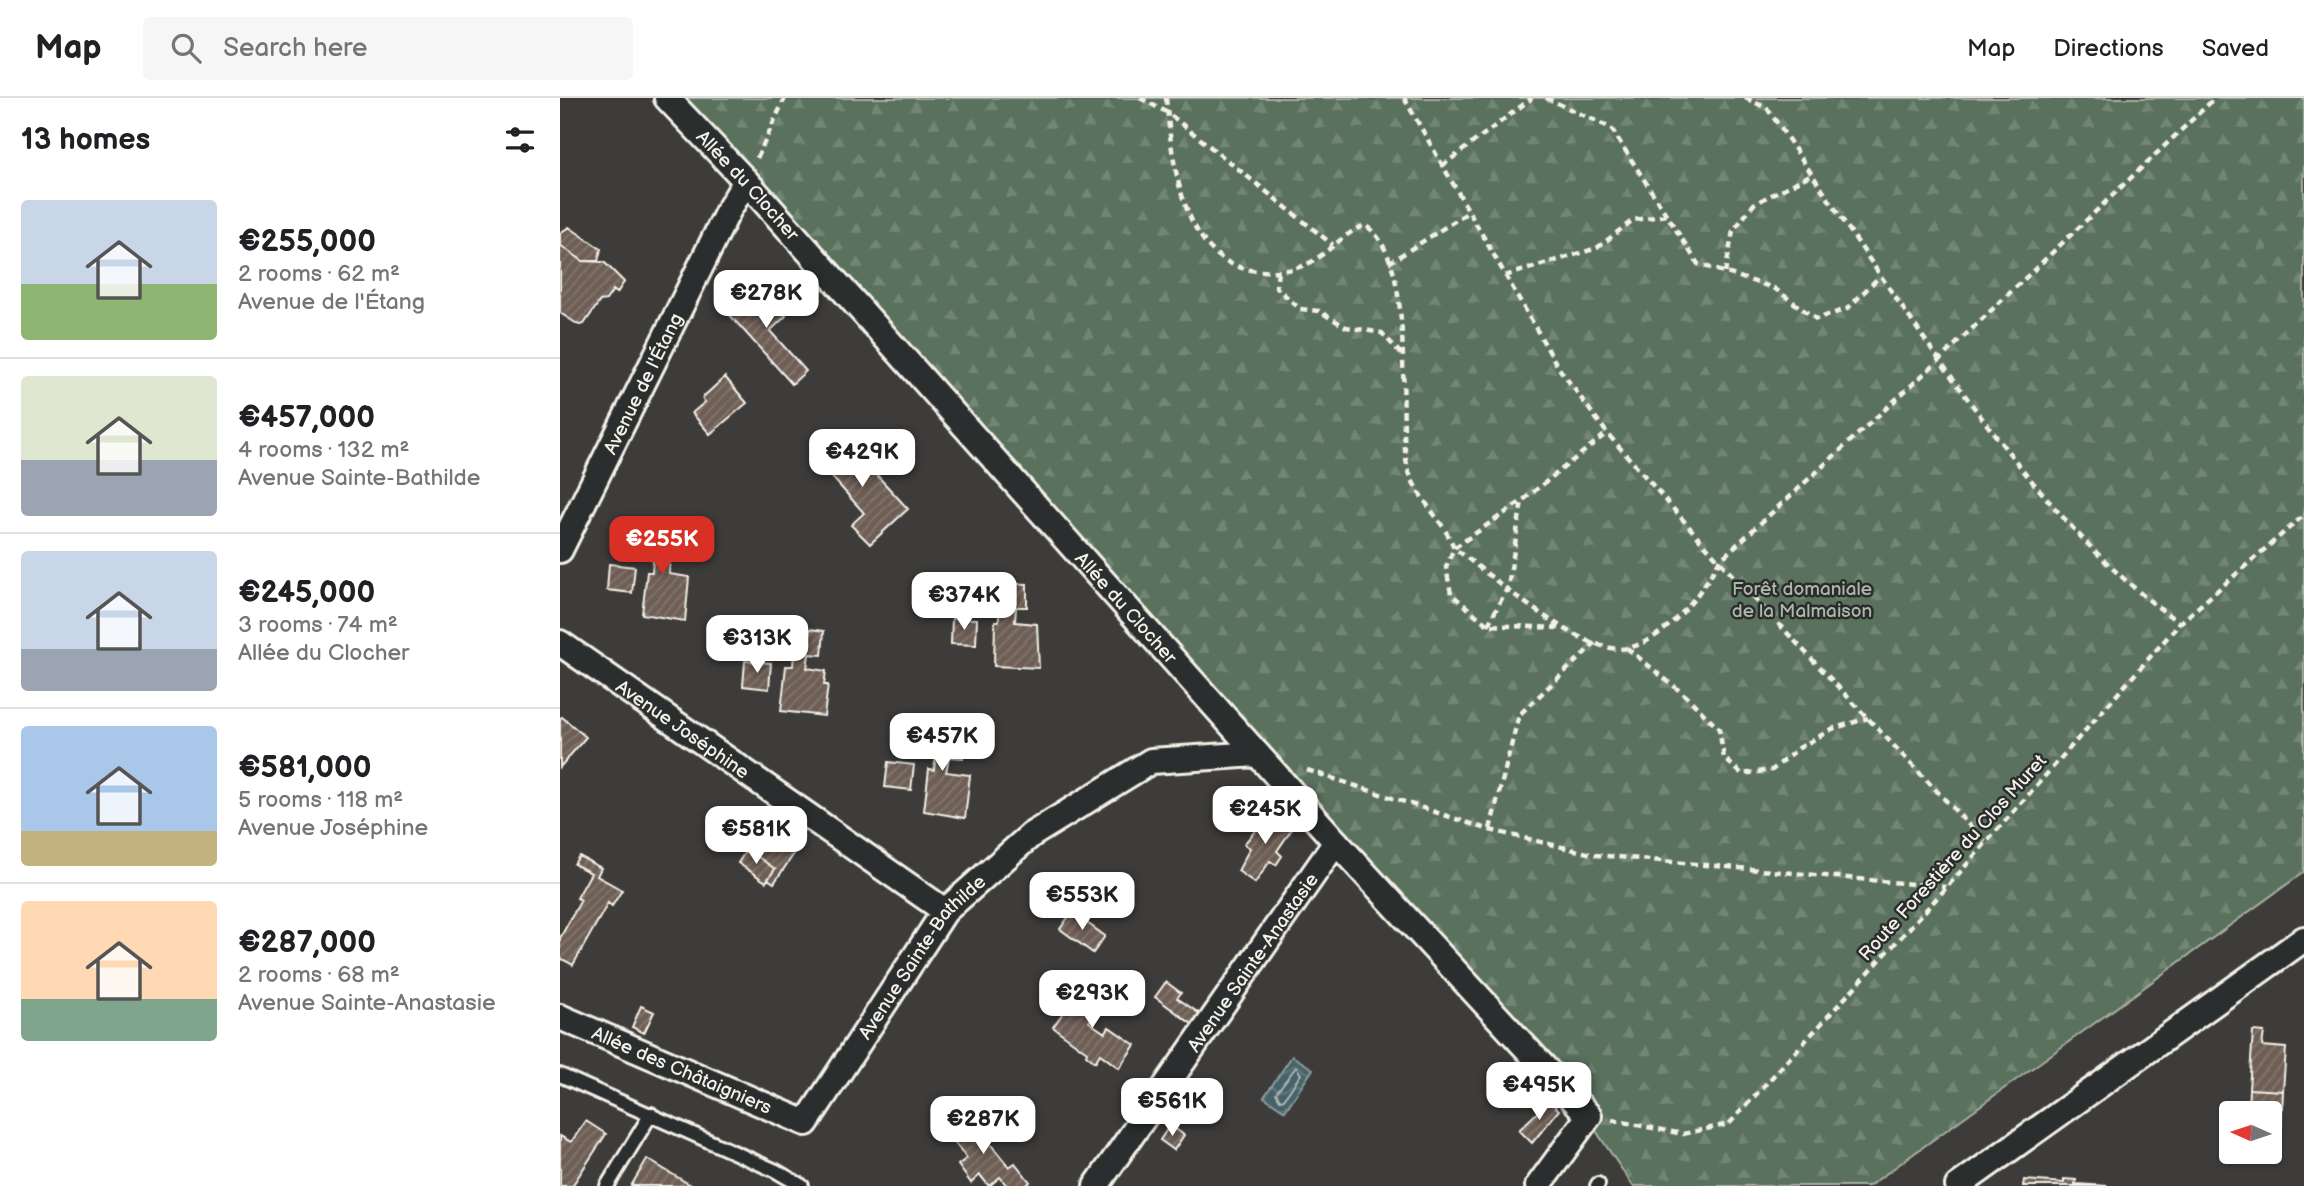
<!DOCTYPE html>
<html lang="en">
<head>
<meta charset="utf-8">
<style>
  :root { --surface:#fff; --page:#f6f6f6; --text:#202124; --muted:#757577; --line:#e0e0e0; --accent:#d93025 }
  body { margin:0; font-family:"Balsamiq Sans",sans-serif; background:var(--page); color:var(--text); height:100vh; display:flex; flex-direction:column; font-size:26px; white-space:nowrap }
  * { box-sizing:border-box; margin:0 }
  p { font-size:23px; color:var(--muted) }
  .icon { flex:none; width:38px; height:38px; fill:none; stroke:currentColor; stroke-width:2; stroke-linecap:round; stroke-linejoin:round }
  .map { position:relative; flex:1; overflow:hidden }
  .side { display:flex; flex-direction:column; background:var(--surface); width:560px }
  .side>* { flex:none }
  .needle { width:46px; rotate:273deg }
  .buttons { position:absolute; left:1659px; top:1003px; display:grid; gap:14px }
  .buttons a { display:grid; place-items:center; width:63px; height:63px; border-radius:7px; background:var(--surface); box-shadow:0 2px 5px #0004; font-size:35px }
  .price { position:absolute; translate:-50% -60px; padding:0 16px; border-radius:14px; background:#fff; color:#222; font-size:23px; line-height:46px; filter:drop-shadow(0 2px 4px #0008) }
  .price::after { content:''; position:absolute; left:50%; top:42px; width:21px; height:16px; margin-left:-10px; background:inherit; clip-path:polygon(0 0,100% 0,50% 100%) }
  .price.current { background:var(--accent); color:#fff }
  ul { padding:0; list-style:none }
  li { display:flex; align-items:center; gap:21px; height:175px; padding:0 21px }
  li+li { border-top:2px solid var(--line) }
  li span { display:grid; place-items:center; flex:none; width:196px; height:140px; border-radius:7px; color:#555 }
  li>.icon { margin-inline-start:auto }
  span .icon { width:84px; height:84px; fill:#fffc; stroke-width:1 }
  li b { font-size:30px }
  h2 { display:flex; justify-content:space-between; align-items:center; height:84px; padding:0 21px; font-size:30px }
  header { display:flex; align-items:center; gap:42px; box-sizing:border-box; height:98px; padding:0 35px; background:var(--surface); border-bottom:2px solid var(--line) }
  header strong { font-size:33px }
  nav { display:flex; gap:38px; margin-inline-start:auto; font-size:24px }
  .search { width:490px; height:63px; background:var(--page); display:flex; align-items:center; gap:18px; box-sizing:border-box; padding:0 24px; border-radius:7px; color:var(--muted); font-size:26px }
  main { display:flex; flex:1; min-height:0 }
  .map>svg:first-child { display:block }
  .forest { fill:url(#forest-firs); stroke:#a7b1a2; stroke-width:2 }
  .water { fill:url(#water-waves); stroke:#8c9c9c; stroke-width:2 }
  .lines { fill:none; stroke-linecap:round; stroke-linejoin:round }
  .shore { stroke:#aeb8b6; stroke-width:2 }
  .building { fill:url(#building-hatch); stroke:#f4f1e8; stroke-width:2 }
  .lane-casing { stroke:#f4f1e8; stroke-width:18 }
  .street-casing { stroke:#f4f1e8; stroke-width:30 }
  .path { stroke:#f4f1e8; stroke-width:4.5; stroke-dasharray:7 5; stroke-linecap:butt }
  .lane { stroke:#2a2d2e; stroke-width:12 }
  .street { stroke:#2a2d2e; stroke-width:24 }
  .labels { text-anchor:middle; stroke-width:5; stroke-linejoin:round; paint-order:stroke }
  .street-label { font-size:19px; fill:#f4f1e8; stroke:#2a2d2e }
  .park-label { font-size:19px; fill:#afb7a9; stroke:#2a2d2e }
</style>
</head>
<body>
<header>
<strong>Map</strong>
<div class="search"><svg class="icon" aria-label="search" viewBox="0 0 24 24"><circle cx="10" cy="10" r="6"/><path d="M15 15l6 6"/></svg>Search here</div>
<nav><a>Map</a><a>Directions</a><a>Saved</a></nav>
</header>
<main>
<section class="side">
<h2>13 homes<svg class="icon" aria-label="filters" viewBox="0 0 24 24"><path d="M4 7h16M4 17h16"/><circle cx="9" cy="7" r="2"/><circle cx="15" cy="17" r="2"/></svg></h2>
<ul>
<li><span style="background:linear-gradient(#c9d6e8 60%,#8fb573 0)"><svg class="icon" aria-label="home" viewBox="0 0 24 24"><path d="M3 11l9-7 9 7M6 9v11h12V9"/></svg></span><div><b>€255,000</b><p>2 rooms · 62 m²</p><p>Avenue de l'Étang</p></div></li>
<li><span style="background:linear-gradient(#dfe7d0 60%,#9aa5b1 0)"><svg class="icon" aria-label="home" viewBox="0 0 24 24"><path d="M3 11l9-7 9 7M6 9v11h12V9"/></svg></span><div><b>€457,000</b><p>4 rooms · 132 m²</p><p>Avenue Sainte-Bathilde</p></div></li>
<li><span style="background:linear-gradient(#c9d6e8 70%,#9aa5b1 0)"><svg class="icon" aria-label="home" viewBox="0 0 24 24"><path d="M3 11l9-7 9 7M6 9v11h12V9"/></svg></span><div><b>€245,000</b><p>3 rooms · 74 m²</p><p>Allée du Clocher</p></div></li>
<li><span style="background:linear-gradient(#a9c7e8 75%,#c2b280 0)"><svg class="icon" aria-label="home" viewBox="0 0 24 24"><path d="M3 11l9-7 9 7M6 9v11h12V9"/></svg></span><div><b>€581,000</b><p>5 rooms · 118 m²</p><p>Avenue Joséphine</p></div></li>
<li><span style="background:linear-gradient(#ffd9b3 70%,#7fa58c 0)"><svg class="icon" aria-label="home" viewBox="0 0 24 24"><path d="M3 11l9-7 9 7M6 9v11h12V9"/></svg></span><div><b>€287,000</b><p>2 rooms · 68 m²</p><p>Avenue Sainte-Anastasie</p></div></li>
</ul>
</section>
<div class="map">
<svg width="1744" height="1088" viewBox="0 0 1744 1088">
  <defs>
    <pattern id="forest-firs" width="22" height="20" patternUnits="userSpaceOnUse" patternTransform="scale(1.75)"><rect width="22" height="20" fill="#5a715d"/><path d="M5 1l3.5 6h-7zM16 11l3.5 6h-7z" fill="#728674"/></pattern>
    <pattern id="water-waves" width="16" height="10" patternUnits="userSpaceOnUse" patternTransform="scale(1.75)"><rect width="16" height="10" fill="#46636a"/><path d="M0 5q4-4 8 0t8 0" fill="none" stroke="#617a7f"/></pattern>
    <pattern id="building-hatch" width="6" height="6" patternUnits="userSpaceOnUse" patternTransform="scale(1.75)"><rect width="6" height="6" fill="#6e5e56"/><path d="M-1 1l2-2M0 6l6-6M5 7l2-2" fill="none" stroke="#83766e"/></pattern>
  </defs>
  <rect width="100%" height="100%" fill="#3e3c3a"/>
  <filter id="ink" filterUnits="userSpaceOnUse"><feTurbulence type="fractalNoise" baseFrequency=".0143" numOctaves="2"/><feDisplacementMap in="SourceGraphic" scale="14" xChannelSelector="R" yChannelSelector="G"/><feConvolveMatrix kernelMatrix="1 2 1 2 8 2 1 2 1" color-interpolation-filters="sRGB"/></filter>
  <g filter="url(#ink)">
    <path class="forest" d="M122 0H1744V774L1309 1088H1073L1034 1030 1006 1011 797 748Z"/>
    <path class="water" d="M732 958 753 971 725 1013 704 999Z"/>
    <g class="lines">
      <path class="shore" d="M736 969 741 976 724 1001 720 1002 716 995Z"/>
    </g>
    <path class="building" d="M9 129 41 151 38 163H23L0 147V135Z
      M0 147 23 163 44 164 64 184 57 195 53 192 46 202 40 203 24 226 19 227 0 215Z
      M198 186 226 218 210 233 246 273 232 286 168 215Z
      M165 279 187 305 150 336 132 315 145 304 142 300Z
      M280 337 348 411 310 446 291 427 304 415 255 360Z
      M69 434 94 436V447L110 448 111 437 125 439 123 463 110 462 109 476 129 479 125 523 82 516 87 474H92L93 461 67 457Z
      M49 466 75 469 72 495 47 492Z
      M398 483 424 484V495L437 496V485L467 486V509H456L455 524 477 526 479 570 434 568 435 523H439V509L397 507Z
      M392 520 417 521 416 547 391 546Z
      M210 527 235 529V540L249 542 250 531 264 533 262 557 249 556 247 570 266 573 264 587H268L264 618 221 613 226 568H233L234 554 208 551Z
      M185 563 211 565 209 591 183 588Z
      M2 619 26 639 0 669V620Z
      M351 629 376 632 375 642 390 644 391 634 405 636 403 660 389 659 386 674 410 677 405 720 364 713 369 671 374 672 376 657 348 654Z
      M328 664 354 667 351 692 325 689Z
      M712 713 734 728 717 753 722 758 716 767 710 763 695 785 678 773 690 750 684 746Z
      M195 716 240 747 214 785 208 781 215 771 175 743Z
      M187 751 215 771 206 784 178 765Z
      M19 758 41 770 37 778 62 792 52 808 48 805 13 867 0 860V840L21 802 17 800 31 775 14 766Z
      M512 814 545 838 533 855 500 831Z
      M606 884 621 895 617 900 640 916 636 929 595 899Z
      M522 888 544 904 529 924 545 935 549 929 575 947 559 970 540 956 535 964 526 957 527 954 493 929Z
      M81 908 94 914 84 935 72 929Z
      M1693 933 1704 934 1702 948 1726 950 1723 993 1689 991Z
      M1689 991 1723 993 1721 1036 1710 1035V1015H1688Z
      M989 1003 999 1012 972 1045 959 1032Z
      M406 1016 449 1069 455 1065 470 1084 466 1088H447L440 1079 429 1088 420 1077 411 1085 398 1067 407 1060 385 1033Z
      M26 1023 46 1036 12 1088H0V1038L11 1044Z
      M610 1027 624 1037 614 1052 600 1042Z
      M87 1061 132 1088H71Z
      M1504 1081 1516 1082 1515 1086 1548 1088H1463L1464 1082 1504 1085Z"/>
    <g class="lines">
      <g class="lane-casing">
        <path id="lane" d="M0 977 216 1073 242 1088
          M47 1088 91 1016
          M1037 1088 1038 1086"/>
      </g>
      <g class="street-casing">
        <g id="street">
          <path id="s1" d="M107 0 186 83 776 744 1029 1018 978 1088"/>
          <path id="s2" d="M0 452 168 113 186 83"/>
          <path id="s3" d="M0 545 385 813"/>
          <path id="s4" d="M0 919 246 1025 385 813 471 737 591 663 697 656"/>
          <path id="s5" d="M536 1088 776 744"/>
          <path d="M1398 1088 1744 841"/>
        </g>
      </g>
      <path class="path" d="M580 0 608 15 773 147
        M606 0C612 61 621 168 699 173 715 174 732 173 747 166 768 156 782 136 805 127 857 161 838 306 846 361 851 397 882 418 894 450 930 476 1023 560 1068 550 1107 541 1141 496 1159 463L1378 263 1655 0
        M844 0 998 269 1047 335 1159 463 1425 744
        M986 0 1051 30 1138 166 1214 190 1256 221 1287 211 1319 179
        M1185 0 1207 10C1280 117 1350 225 1428 328 1484 400 1544 473 1620 525
        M197 60 225 0
        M882 68 972 0
        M829 165 910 113
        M718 174 716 189 740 211 759 213 786 229 822 235 842 257
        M1165 175 1173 133 1194 106 1252 76
        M945 178 1037 150 1073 122 1107 117
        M928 527 948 489 962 403
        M999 530 928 527 891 496 886 469 894 450 962 403 1047 335
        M1067 550 1126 598 1159 631 1164 660 1182 676 1212 672 1239 650 1272 631 1308 620
        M747 672 930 732 1036 757 1386 789
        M930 731 959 617 1035 545
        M1052 1022 1123 1036 1169 1026 1387 789 1620 525 1744 417"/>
      <use href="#lane" class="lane"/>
      <use href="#street" class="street"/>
    </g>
  </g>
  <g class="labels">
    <g class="street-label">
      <text dy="7" stroke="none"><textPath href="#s1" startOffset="119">Allée du Clocher</textPath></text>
      <text dy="7" stroke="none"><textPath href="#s2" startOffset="186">Avenue de l'Étang</textPath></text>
      <text dy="7" stroke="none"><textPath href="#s1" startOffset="686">Allée du Clocher</textPath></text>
      <text dy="7" stroke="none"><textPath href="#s3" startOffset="150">Avenue Joséphine</textPath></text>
      <text transform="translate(1392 759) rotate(-48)" y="7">Route Forestière du Clos Muret</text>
      <text dy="7" stroke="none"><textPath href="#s4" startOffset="471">Avenue Sainte-Bathilde</textPath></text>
      <text dy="7" stroke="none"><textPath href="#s5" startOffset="273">Avenue Sainte-Anastasie</textPath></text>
      <text dy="7" stroke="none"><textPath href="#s4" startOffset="133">Allée des Châtaigniers</textPath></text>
    </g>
    <g class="park-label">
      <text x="1242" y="497">Forêt domaniale<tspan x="1242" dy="22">de la Malmaison</tspan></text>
    </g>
  </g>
</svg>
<div class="buttons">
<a><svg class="needle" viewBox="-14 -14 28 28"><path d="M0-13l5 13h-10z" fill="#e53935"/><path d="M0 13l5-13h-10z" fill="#757577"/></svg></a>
</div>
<b class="price" style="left:206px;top:232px">€278K</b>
<b class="price" style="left:302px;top:391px">€429K</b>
<b class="price current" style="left:102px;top:478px">€255K</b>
<b class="price" style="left:404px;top:534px">€374K</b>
<b class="price" style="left:197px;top:577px">€313K</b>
<b class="price" style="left:382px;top:675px">€457K</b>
<b class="price" style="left:705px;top:748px">€245K</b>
<b class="price" style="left:196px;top:768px">€581K</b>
<b class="price" style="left:522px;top:834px">€553K</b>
<b class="price" style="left:532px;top:932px">€293K</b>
<b class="price" style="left:979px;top:1024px">€495K</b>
<b class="price" style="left:612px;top:1040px">€561K</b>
<b class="price" style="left:423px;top:1058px">€287K</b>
</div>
</main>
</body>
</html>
